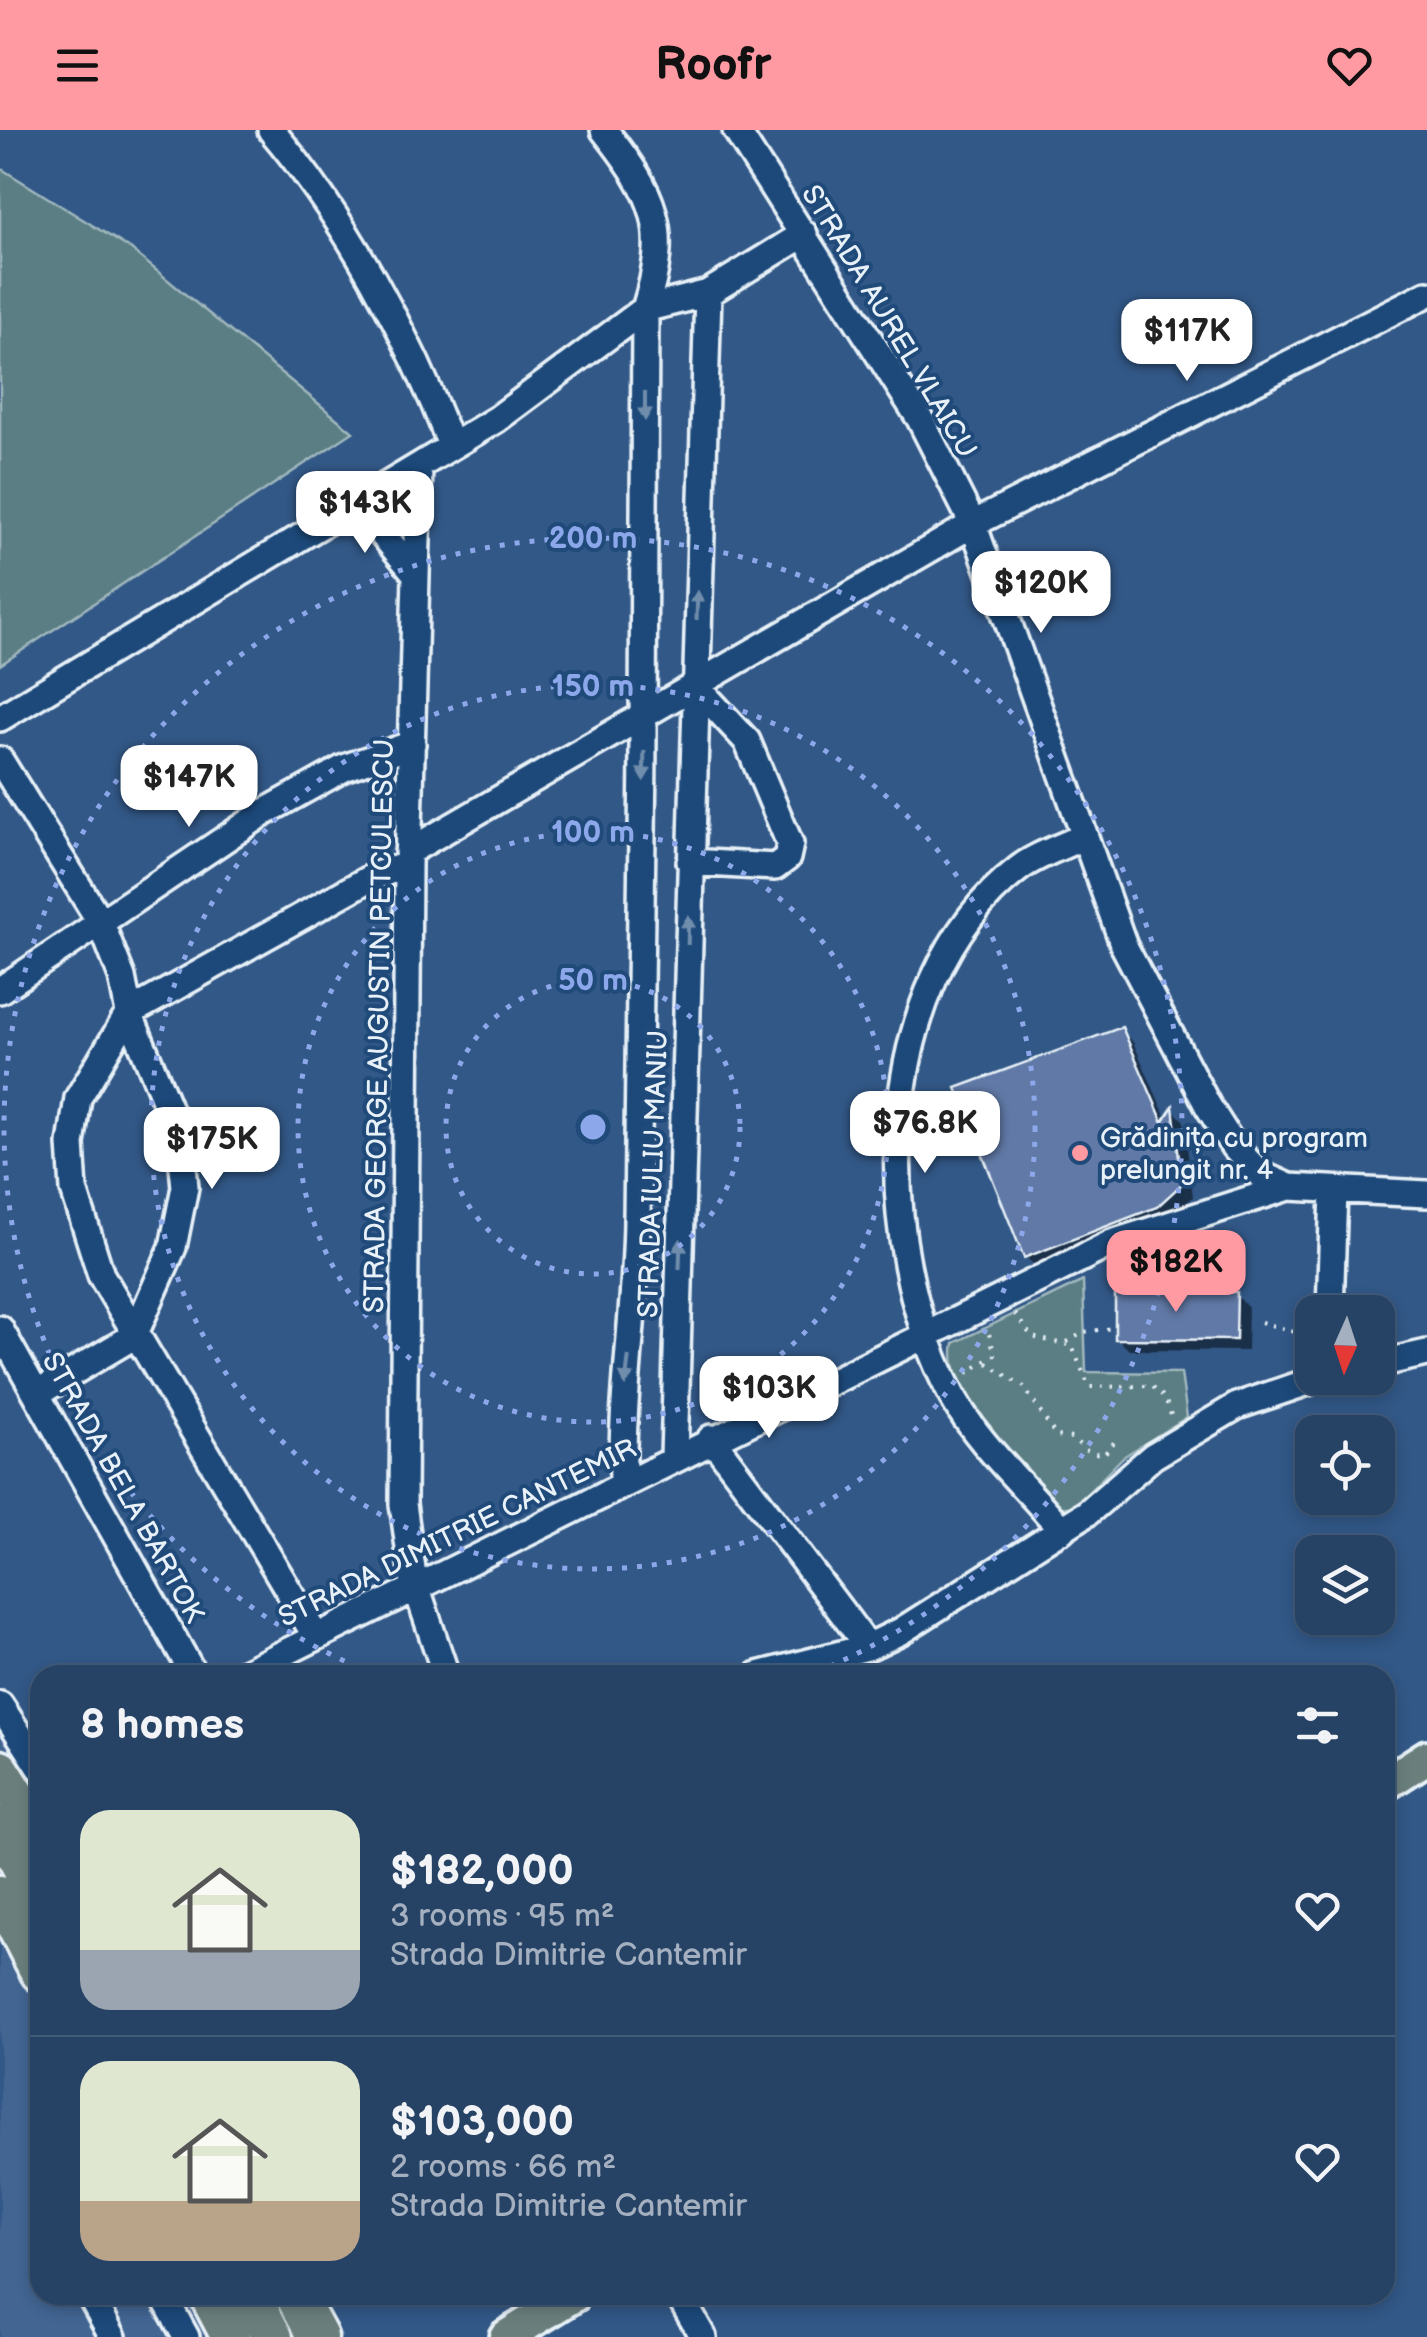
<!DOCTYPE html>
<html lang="en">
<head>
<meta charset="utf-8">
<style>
  :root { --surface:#264265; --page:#2e496b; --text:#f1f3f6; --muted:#a4b0bf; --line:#425b79; --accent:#ff9aa2 }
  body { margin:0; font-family:"Balsamiq Sans",sans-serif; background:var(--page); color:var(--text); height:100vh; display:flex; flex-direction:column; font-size:38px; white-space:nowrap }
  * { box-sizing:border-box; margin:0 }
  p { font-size:32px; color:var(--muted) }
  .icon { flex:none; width:55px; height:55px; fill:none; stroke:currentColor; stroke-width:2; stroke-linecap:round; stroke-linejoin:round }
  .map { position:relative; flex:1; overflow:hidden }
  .sheet { position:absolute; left:30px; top:1535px; width:1365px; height:640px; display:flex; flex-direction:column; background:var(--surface); border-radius:30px; box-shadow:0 5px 15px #0003,0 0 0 2px var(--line) }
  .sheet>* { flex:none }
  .needle { width:65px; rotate:183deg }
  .buttons { position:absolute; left:1295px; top:1165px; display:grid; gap:20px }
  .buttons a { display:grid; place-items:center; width:100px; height:100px; border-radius:20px; background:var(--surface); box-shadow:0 5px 15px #0003,0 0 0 2px var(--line); font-size:50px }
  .price { position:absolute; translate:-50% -85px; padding:0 22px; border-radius:20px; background:#fff; color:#222; font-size:32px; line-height:65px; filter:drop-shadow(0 2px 5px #0008) }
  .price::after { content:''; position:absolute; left:50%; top:60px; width:30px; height:22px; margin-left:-15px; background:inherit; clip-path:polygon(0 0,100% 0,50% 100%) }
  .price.current { background:var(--accent); color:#111 }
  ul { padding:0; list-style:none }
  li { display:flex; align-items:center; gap:30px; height:250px; padding:0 50px }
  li+li { border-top:2px solid var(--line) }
  li span { display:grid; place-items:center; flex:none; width:280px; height:200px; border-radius:30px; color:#555 }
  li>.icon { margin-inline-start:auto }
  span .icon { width:120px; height:120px; fill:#fffc; stroke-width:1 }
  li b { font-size:42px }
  h2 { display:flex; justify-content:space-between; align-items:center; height:120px; padding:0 50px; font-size:42px }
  header { display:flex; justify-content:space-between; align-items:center; height:130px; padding:0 50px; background:var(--accent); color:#111; font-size:45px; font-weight:700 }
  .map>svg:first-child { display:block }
  .built { fill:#436592 }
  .green { fill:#5a7e83; stroke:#a1b8be; stroke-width:2.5 }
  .shadow { fill:#0007 }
  .building { fill:#6079a6; stroke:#e8f1f8; stroke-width:2.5 }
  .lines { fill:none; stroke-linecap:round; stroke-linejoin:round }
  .minor-casing { stroke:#e8f1f8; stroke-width:32 }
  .major-casing { stroke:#e8f1f8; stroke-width:40 }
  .highway-casing { stroke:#e8f1f8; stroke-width:45 }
  .path { stroke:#e8f1f8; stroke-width:4; stroke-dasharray:2.5 8; stroke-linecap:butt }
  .minor { stroke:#1f4a7a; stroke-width:25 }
  .major { stroke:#6b7f7c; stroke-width:32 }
  .highway { stroke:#6b7f7c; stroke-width:38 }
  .oneway { fill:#6f8dac }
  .ring { fill:none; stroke:#8da8ea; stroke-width:5; stroke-dasharray:5 10 }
  .poi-dot { fill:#ff9aa2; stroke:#1f4a7a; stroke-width:4 }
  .labels { text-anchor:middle; stroke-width:8; stroke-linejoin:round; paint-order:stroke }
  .street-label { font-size:28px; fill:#e8f1f8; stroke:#1f4a7a }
  .poi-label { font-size:28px; fill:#e8f1f8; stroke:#1f4a7a; text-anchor:start }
  .centre { fill:#8da8ea; stroke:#1f4a7a; stroke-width:5 }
  .ring-label { font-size:30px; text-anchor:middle; font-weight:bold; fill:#8da8ea; stroke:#1f4a7a; stroke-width:8; stroke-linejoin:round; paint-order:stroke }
</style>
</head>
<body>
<header><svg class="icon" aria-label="menu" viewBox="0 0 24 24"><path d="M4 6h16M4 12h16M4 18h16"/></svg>Roofr<svg class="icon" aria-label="heart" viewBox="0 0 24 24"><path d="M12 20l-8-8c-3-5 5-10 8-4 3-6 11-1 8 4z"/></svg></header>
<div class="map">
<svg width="1427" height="2207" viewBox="0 0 1427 2207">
  <rect width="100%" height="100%" fill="#325887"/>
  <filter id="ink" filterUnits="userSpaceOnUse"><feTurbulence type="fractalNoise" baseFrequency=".01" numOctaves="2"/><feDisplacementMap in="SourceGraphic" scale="20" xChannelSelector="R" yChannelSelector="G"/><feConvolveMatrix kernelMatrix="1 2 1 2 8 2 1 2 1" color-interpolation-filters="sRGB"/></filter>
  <g filter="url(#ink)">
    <path class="built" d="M0 1572 40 1638V2165H321L343 2207H0Z"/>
    <path class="green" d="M0 38 129 118 353 302 0 535Z
      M1083 1151 1086 1242 1181 1243 1187 1287 1123 1327 1074 1377H1059C1025 1339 943 1266 954 1213Z"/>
    <path class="shadow" d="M1121 899 1133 912 1167 990 1173 980 1184 991 1193 1067 1169 1088 1038 1139 1026 1127Z
      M1236 1165 1248 1177 1247 1221 1129 1220 1117 1208Z"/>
    <path class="building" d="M1122 897 1163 992 1173 976 1182 1054 1157 1077 1024 1128 956 958Z
      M1115 1161 1237 1162 1236 1210 1115 1209Z"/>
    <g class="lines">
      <g class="minor-casing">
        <path id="minor" d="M271 0C346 89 409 206 451 315
          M604 0C655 65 671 97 645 179 645 482 642 786 637 1089 636 1178 621 1265 623 1354
          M736 0 920 289 973 394 1124 816 1208 976 1234 1017 1260 1044 1289 1057
          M419 337 408 735 403 1374 413 1447 446 1545
          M357 374 415 443
          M0 588 497 289 645 179 708 163 804 104
          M0 630 101 793 122 847 129 883 180 1006 185 1057 173 1117 134 1206 38 1263
          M408 722 973 394 1427 164
          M690 732 775 737 787 728 790 714 747 611 694 554
          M0 860 265 682 344 638 412 614
          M1330 1182 1334 1060
          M0 1199 194 1545
          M1378 1234 1427 1223
          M711 1308 868 1517
          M674 1327 708 163
          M1062 1400C1025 1355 980 1317 952 1266 871 1115 871 854 1017 740 1035 725 1063 717 1084 706
          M315 1505 101 1145 74 1060 71 1014 78 968 129 883 374 746 408 735
          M240 1545 1112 1113 1289 1057 1427 1064
          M758 1545 868 1517 901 1501 1087 1383 1153 1326 1237 1276 1320 1248
          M0 1575 40 1637
          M90 2165 113 2207
          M163 2165 186 2207
          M679 2165 703 2207"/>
      </g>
      <g class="major-casing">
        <path id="major" d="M1385 1654 1427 1627
          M506 2207 574 2165"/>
      </g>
      <g class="highway-casing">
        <path id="highway" d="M0 1640 40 1703
          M0 1696 40 1771
          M0 1765 40 1842
          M209 2165 231 2207
          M251 2165 273 2207
          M295 2165 318 2207"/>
      </g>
      <path class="path" d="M1168 1120 1175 1155
        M1015 1184 1032 1207 1072 1216 1089 1257 1152 1256 1165 1268 1172 1288
        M1261 1192 1301 1204
        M1067 1212 1084 1202 1113 1198
        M987 1233 1024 1257 1056 1306 1072 1308C1084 1318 1087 1325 1105 1323L1116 1310
        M967 1243 995 1225 988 1200"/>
      <use href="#minor" class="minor"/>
      <use href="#major" class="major"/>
      <use href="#highway" class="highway"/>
    </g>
    <defs><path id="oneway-solid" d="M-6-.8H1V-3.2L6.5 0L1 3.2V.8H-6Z" transform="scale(2.5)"/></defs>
    <g class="oneway">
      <use href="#oneway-solid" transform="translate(645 276) rotate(90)"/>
      <use href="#oneway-solid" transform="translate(697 475) rotate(-88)"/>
      <use href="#oneway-solid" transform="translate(644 636) rotate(91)"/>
      <use href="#oneway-solid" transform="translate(688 800) rotate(-89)"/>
      <use href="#oneway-solid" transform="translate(680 1124) rotate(-88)"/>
      <use href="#oneway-solid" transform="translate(627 1241) rotate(97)"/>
    </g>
  </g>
  <g class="ring">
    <circle cx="593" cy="997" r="147"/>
    <circle cx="593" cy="997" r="295"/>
    <circle cx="593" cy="997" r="442"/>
    <path d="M372 1543A589 589 0 1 1 814 1543"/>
  </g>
  <circle class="poi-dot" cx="1080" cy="1023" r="10"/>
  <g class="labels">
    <g class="street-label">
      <text transform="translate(890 191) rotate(59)" y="10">STRADA AUREL VLAICU</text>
      <text transform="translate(378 896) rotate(-89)" y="10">STRADA GEORGE AUGUSTIN PETCULESCU</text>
      <text transform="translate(652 1044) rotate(-88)" y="10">STRADA IULIU MANIU</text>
      <text transform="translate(124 1357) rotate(61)" y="10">STRADA BELA BARTOK</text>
      <text transform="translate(457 1402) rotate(-26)" y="10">STRADA DIMITRIE CANTEMIR</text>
    </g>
    <g class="poi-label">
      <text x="1100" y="1017">Grădinița cu program<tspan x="1100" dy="32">prelungit nr. 4</tspan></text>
    </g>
  </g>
  <circle cx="593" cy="997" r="15" class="centre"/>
  <g class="ring-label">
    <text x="593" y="418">200 m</text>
    <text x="593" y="566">150 m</text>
    <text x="593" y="712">100 m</text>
    <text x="593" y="860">50 m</text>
  </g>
</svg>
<div class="buttons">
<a><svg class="needle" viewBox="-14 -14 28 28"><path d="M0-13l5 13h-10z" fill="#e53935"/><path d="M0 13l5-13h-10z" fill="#a4b0bf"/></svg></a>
<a><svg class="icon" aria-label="locate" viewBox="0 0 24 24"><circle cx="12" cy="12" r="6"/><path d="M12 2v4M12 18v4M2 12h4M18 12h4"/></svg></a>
<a><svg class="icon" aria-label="layers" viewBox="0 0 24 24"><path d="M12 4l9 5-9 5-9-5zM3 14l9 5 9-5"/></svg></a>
</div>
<b class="price" style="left:1187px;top:254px">$117K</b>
<b class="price" style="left:365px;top:426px">$143K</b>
<b class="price" style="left:1041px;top:506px">$120K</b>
<b class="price" style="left:189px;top:700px">$147K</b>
<b class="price" style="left:925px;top:1046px">$76.8K</b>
<b class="price" style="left:212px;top:1062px">$175K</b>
<b class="price current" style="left:1176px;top:1185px">$182K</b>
<b class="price" style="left:769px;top:1311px">$103K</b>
<section class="sheet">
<h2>8 homes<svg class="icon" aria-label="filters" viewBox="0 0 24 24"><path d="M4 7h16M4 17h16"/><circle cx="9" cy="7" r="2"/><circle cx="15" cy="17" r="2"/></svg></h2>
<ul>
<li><span style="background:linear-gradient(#dfe7d0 70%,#9aa5b1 0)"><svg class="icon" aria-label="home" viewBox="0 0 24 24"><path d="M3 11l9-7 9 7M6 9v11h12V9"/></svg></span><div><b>$182,000</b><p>3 rooms · 95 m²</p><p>Strada Dimitrie Cantemir</p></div><svg class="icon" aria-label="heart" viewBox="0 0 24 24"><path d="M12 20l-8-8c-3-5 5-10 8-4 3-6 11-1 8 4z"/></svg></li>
<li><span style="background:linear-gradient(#dfe7d0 70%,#b9a48a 0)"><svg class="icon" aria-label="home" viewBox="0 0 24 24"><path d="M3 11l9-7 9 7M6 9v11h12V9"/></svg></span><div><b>$103,000</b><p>2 rooms · 66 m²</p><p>Strada Dimitrie Cantemir</p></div><svg class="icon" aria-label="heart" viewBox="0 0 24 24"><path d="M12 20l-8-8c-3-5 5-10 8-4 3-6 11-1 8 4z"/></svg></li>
</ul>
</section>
</div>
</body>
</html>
